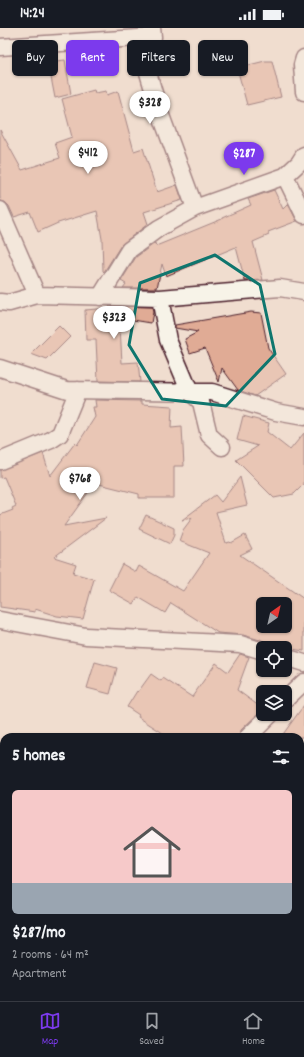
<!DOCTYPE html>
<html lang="en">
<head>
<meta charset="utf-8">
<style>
  :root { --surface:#171b24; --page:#242831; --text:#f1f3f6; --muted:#9ea1a6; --line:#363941; --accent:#7c3aed }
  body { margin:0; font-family:Dekko,sans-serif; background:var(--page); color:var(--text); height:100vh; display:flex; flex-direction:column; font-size:15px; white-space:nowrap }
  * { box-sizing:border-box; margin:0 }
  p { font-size:13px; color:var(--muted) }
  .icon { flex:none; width:22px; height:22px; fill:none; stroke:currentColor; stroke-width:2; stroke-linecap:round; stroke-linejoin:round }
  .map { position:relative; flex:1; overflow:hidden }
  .drawer { position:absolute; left:0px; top:705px; width:304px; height:268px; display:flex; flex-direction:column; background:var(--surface); border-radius:12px 12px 0 0; box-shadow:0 1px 3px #0004 }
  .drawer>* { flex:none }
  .guide { position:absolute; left:12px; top:12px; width:280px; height:36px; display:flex; gap:8px }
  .needle { width:26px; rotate:34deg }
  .controls { position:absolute; left:256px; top:569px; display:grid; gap:8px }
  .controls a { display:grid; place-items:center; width:36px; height:36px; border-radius:6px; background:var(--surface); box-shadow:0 1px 3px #0004; font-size:20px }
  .price { position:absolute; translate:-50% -34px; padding:0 9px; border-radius:14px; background:#fff; color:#222; font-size:13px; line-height:26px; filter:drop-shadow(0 1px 2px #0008) }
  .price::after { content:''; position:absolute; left:50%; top:24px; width:12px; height:9px; margin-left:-6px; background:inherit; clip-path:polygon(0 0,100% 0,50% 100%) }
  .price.active { background:var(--accent); color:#fff }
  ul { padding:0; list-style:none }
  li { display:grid; align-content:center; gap:8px; height:212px; padding:0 12px }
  li span { display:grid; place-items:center; height:124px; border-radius:6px; color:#555 }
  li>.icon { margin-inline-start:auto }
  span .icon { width:72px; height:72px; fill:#fffc; stroke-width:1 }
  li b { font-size:17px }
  h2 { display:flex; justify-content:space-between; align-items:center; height:48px; padding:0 12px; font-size:17px }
  .chip { padding:0 14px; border-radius:6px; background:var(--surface); box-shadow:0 1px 3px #0004; font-size:14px; line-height:36px }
  .chip.active { background:var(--accent); color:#fff }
  .status { display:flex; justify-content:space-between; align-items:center; height:28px; padding:0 20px; background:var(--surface); direction:ltr }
  .status svg { height:11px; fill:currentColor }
  .menu { display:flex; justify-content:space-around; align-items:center; height:56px; border-top:1px solid var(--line); background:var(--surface); font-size:11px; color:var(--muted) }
  .menu a { display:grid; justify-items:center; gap:2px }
  .menu .active { color:var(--accent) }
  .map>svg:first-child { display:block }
  .building { fill:#e0ab95; stroke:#4a1f2b; fill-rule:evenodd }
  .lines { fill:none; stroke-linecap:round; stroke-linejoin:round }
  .minor-casing { stroke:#4a1f2b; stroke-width:19 }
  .minor { stroke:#f7f3e8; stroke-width:16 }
  .marked { fill:none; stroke:#0f766e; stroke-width:3; stroke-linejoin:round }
</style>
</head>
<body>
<div class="status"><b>14:24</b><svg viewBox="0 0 49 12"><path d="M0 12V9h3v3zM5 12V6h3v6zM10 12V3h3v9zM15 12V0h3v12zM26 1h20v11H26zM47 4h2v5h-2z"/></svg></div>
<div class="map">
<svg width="304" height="973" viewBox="0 0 304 973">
  <rect width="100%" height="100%" fill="#f0ddcf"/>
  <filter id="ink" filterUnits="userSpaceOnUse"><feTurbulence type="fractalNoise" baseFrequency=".025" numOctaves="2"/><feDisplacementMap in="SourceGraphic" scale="8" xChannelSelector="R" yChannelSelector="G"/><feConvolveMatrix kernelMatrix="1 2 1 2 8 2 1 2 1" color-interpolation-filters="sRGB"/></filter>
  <g filter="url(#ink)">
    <path class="building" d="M65 32 71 66 55 70 48 34Z
      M265 33H272L281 69 247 77 237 40Z
      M94 62 95 65 106 63 107 67 118 63 134 123 143 120 157 164 177 157 182 172 144 184 148 196 121 217 104 244 103 243 102 211 97 183 58 195 38 204 30 184 14 189 9 178 5 174 1 173 0 169V102L22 142 60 130 55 115 72 109 62 71Z
      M274 162 283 181 288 176 297 193 268 204 269 207 253 214 263 252 245 253 236 219 166 248 162 236 157 260H123L126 256 121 253 136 229 155 215 156 218 222 191V190L251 177 248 171Z
      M110 278 152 279 153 284 151 295 127 291V297L120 298 122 335 138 334 140 354 98 353 96 312H86L85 282 109 280Z
      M251 284 261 285 268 320 286 346 255 368 238 362 222 340 219 354 205 320 190 325 185 311 198 304 175 300V297Z
      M59 298 70 309 47 332 31 326Z
      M95 372 142 373V376L172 378 171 400 182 399 184 438H174V470H139V466L95 455 64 498 106 490 54 529 76 536 73 545 94 551 83 591 57 588 35 581V584L0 579V487L13 482 12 480 16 478 4 449 0 450V442L43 425 50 448 75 415 77 417 95 389 93 379H96Z
      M243 388 269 395 267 404 290 422 304 405V456L294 466 274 470 236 432 258 418 237 412Z
      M240 449 247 477 216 484 226 515 230 514 231 515 245 507 252 521 240 527 304 571V623L287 620H276L260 611V612L243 607 218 605 171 575 165 585 138 569 134 576 109 562 122 536 136 544 139 538 183 563 209 525 179 513 183 502 192 490 182 492 215 467 221 474ZM263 576H285V598H263Z
      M146 487 174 500V507L170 516 139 501Z
      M240 626 249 629 237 662 263 681 241 702 239 709H169L138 689 139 687 127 679 137 663 138 664 151 646 161 653 163 650 192 669 216 635 228 644Z
      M95 634 117 640 110 666 87 660Z
      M304 677V709H281Z"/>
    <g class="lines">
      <g class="minor-casing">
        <path id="minor" d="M152 0 153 9 147 41 159 82 195 180
          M0 19 153 9
          M304 30 302 37 304 64
          M285 148 304 187
          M0 182 37 267
          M100 269 129 222 159 200 195 180 285 148 299 135 304 127
          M160 270 168 312 190 364 201 374 209 407 222 419
          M0 274 9 275 37 267 160 270 280 260 304 264
          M0 340 67 362 212 364 276 384 304 389
          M0 433 51 412 60 406 78 362
          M0 592 86 608 240 616 263 623
          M285 629 304 635
          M285 672 304 654
          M248 709 271 686
          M0 837H4
          M0 881 4 894
          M300 919 304 921
          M67 973 70 969"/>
      </g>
      <use href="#minor" class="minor"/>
    </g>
  </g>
  <path d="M0 0H304V973H0ZM215 227 260 257 275 326 226 378 162 371 129 317 140 255Z" fill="#f0ddcf" fill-opacity=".55" fill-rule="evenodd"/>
  <path class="marked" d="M215 227 260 257 275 326 226 378 162 371 129 317 140 255Z"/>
</svg>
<div class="controls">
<a><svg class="needle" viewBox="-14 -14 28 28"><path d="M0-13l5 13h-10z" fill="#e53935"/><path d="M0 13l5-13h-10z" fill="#9ea1a6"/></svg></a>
<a><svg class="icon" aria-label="locate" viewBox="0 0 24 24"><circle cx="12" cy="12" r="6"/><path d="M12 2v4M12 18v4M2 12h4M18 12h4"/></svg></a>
<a><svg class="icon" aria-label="layers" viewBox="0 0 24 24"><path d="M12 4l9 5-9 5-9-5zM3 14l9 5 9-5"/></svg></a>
</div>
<b class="price" style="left:150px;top:97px">$328</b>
<b class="price" style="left:88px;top:147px">$412</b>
<b class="price active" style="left:244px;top:148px">$287</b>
<b class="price" style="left:114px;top:312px">$323</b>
<b class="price" style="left:80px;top:473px">$768</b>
<div class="guide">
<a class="chip">Buy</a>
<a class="chip active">Rent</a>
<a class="chip">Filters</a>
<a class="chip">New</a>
</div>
<section class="drawer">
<h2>5 homes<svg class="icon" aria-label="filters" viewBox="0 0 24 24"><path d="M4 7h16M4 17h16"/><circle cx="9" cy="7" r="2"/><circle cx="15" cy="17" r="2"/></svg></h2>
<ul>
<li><span style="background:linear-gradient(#f6c9c9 75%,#9aa5b1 0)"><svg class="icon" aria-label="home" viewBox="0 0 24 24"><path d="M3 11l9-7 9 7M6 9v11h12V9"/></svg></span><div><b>$287/mo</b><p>2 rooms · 64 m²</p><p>Apartment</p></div></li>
</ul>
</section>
</div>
<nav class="menu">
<a class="active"><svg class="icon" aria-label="map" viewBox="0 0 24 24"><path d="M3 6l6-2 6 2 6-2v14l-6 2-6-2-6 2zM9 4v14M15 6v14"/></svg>Map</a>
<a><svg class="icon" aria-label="saved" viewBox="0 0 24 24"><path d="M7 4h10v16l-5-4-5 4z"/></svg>Saved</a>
<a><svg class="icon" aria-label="home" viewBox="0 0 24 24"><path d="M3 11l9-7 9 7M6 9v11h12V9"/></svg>Home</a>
</nav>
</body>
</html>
